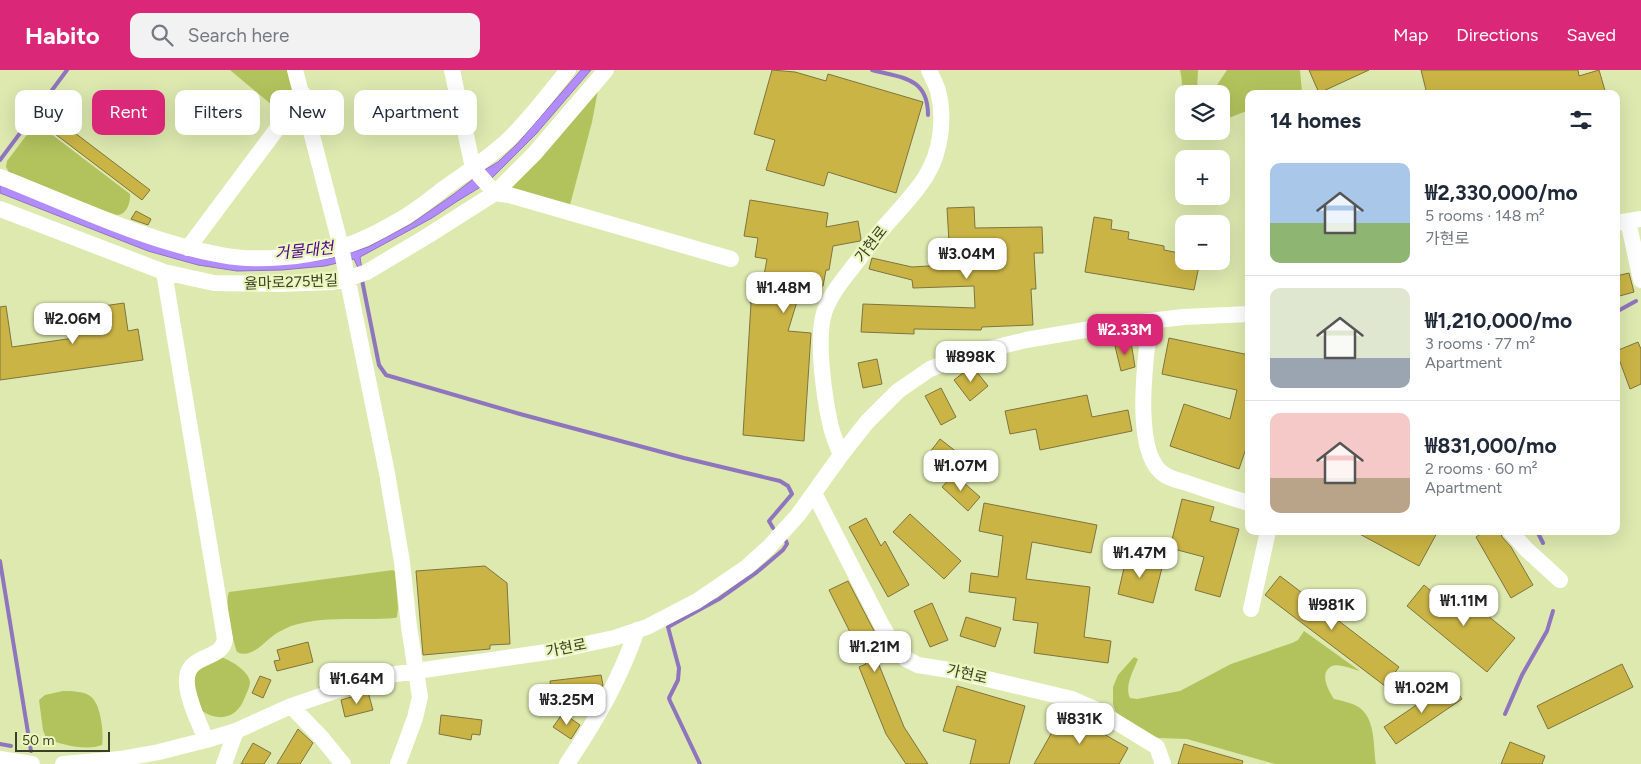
<!DOCTYPE html>
<html lang="en">
<head>
<meta charset="utf-8">
<style>
  :root { --surface:#fff; --page:#f2f2f3; --text:#1f2937; --muted:#747a83; --line:#e0e1e3; --accent:#db2777 }
  body { margin:0; font-family:Figtree,"Noto Sans KR",sans-serif; background:var(--page); color:var(--text); height:100vh; display:flex; flex-direction:column; font-size:19px; white-space:nowrap }
  * { box-sizing:border-box; margin:0 }
  p { font-size:16px; color:var(--muted) }
  .icon { flex:none; width:28px; height:28px; fill:none; stroke:currentColor; stroke-width:2; stroke-linecap:round; stroke-linejoin:round }
  .map { position:relative; flex:1; overflow:hidden }
  .panel { position:absolute; left:1245px; top:20px; width:375px; height:445px; display:flex; flex-direction:column; background:var(--surface); border-radius:10px; box-shadow:0 5px 20px #0002 }
  .panel>* { flex:none }
  .hud { position:absolute; left:15px; top:20px; width:475px; height:45px; display:flex; gap:10px }
  .fabs { position:absolute; left:1175px; top:15px; display:grid; gap:10px }
  .fabs a { display:grid; place-items:center; width:55px; height:55px; border-radius:10px; background:var(--surface); box-shadow:0 5px 20px #0002; font-size:25px }
  .scale { position:absolute; left:15px; bottom:12px; width:95px; box-sizing:border-box; padding-left:5px; border:2px solid #3a3f28; border-top:0; font-size:14px; line-height:18px; white-space:nowrap; color:#3a3f28; -webkit-text-stroke:4px #eaf6bc; paint-order:stroke }
  .price { position:absolute; translate:-50% -42px; padding:0 11px; border-radius:10px; background:#fff; color:#222; font-size:16px; line-height:32px; filter:drop-shadow(0 1px 2px #0008) }
  .price::after { content:''; position:absolute; left:50%; top:30px; width:15px; height:11px; margin-left:-8px; background:inherit; clip-path:polygon(0 0,100% 0,50% 100%) }
  .price.current { background:var(--accent); color:#fff }
  ul { padding:0; list-style:none }
  li { display:flex; align-items:center; gap:15px; height:125px; padding:0 25px }
  li+li { border-top:1px solid var(--line) }
  li span { display:grid; place-items:center; flex:none; width:140px; height:100px; border-radius:10px; color:#555 }
  li>.icon { margin-inline-start:auto }
  span .icon { width:60px; height:60px; fill:#fffc; stroke-width:1 }
  li b { font-size:21px }
  h2 { display:flex; justify-content:space-between; align-items:center; height:60px; padding:0 25px; font-size:21px }
  .pill { padding:0 18px; border-radius:10px; background:var(--surface); box-shadow:0 5px 20px #0002; font-size:18px; line-height:45px }
  .pill.current { background:var(--accent); color:#fff }
  header { display:flex; align-items:center; gap:30px; box-sizing:border-box; height:70px; padding:0 25px; background:var(--accent); color:#fff }
  header strong { font-size:24px }
  nav { display:flex; gap:28px; margin-inline-start:auto; font-size:18px }
  .search { width:350px; height:45px; background:var(--page); display:flex; align-items:center; gap:12px; box-sizing:border-box; padding:0 18px; border-radius:10px; color:var(--muted); font-size:19px }
  .map>svg:first-child { display:block }
  .green { fill:#b2c35d }
  .water { fill:#b28cfe; stroke:#8e75be }
  .lines { fill:none; stroke-linecap:round; stroke-linejoin:round }
  .stream { stroke:#8e75be; stroke-width:4 }
  .building { fill:#cab446; stroke:#7f743d }
  .minor { stroke:#fff; stroke-width:16 }
  .labels { text-anchor:middle; stroke-width:4.5; stroke-linejoin:round; paint-order:stroke }
  .street-label { font-size:15px; fill:#3a3f28; stroke:#eaf6bc }
  .water-label { font-size:16px; font-style:italic; fill:#4d0091; stroke:#eaf6bc }
</style>
</head>
<body>
<header>
<strong>Habito</strong>
<div class="search"><svg class="icon" aria-label="search" viewBox="0 0 24 24"><circle cx="10" cy="10" r="6"/><path d="M15 15l6 6"/></svg>Search here</div>
<nav><a>Map</a><a>Directions</a><a>Saved</a></nav>
</header>
<div class="map">
<svg width="1641" height="694" viewBox="0 0 1641 694">
  <rect width="100%" height="100%" fill="#dde9af"/>
  <path class="green" d="M230 0H289L295 23 282 41 278 40Z
    M1180 0H1198L1197 20 1201 24H1184V46L1175 43C1181 27 1184 17 1180 0Z
    M1227 0H1300L1302 22 1301 24H1249V40L1221 51V24H1211Z
    M598 20 592 52 570 135 513 122 511 114Z
    M37 55 42 57 130 124C131 131 127 145 117 145 116 145 109 142 108 142L9 102 6 97 7 91 32 58Z
    M393 500 395 502 398 538 397 547 395 548C361 551 324 545 291 556 286 558 281 561 277 563 265 570 252 590 237 582 233 571 224 533 229 522Z
    M1304 561 1360 601C1352 599 1339 593 1332 596 1318 603 1329 621 1334 629 1343 631 1353 633 1360 638 1376 650 1373 677 1376 694H1275L1187 669 1159 668 1149 665 1124 652 1116 642 1113 634V617L1118 605 1134 587 1138 589C1134 600 1124 616 1130 628L1137 629 1180 621 1231 594 1292 573 1298 570Z
    M221 587C230 590 249 601 250 612 250 617 247 622 245 627 238 647 221 653 202 641L191 606 193 601Z
    M63 621C71 621 83 621 90 626 101 633 104 663 102 675 87 681 60 675 46 668L43 660 39 630 45 625Z"/>
  <path class="water" d="M581 0H591L536 64 487 113 456 132 432 148 360 187 362 199 359 200 354 189 325 196 282 200 237 201 198 195 148 181 0 123V115L141 171 316 191 337 187 368 177 411 154 454 124 486 99 498 92 517 74Z"/>
  <g class="lines">
    <path class="stream" d="M872 0C902 8 928 7 928 45
      M0 90 67 0
      M362 210 379 295 386 305 520 344 684 388 780 411 788 416 792 424 769 451 773 458
      M1616 242 1636 231
      M1537 461 1543 473
      M0 491 31 681
      M1505 644 1522 605 1547 561 1553 541
      M0 674 11 676
      M700 694 670 631 669 628 678 610 679 598 668 557 719 529 757 502 783 480 787 474 786 471"/>
  </g>
  <path class="building" d="M772 0 795 2 826 11 828 4 923 32 896 123 828 102 824 116 766 100 775 70 754 64Z
    M1309 0H1369L1319 23Z
    M1421 0H1578L1579 6 1599 0 1606 24H1427Z
    M46 41 150 120 142 130 38 51Z
    M750 130 828 143 826 157 858 151 861 169 860 171 833 176 829 200H826L823 216 803 212 788 261 811 263 804 371 743 365 751 233H750L755 214 762 216 767 189 755 187 758 168 744 166Z
    M974 137 975 158 1042 157 1043 183H1034L1036 219H1031L1033 255 982 257 981 260 914 259V264L861 262 863 234 975 238 974 216 913 218 912 210 869 199 872 188 912 197 945 195V189H950L947 138Z
    M136 141 151 149 148 155 131 149Z
    M1094 147 1112 150 1111 159 1129 162 1128 169 1164 176V180L1184 184V191H1200L1194 220 1085 202Z
    M1629 203 1634 222 1616 227V206Z
    M124 233 128 261 138 259 143 290 0 310V237L6 236 12 277 74 268 69 241Z
    M1169 268 1249 285V370L1239 399 1170 376 1184 334 1230 349 1237 320 1162 304Z
    M1131 272 1135 297 1121 301 1115 276Z
    M1638 272 1641 279V314L1630 319 1616 281Z
    M877 289 882 314 863 318 858 293Z
    M972 296 988 316 970 331 954 310Z
    M941 318 956 347 941 355 925 326Z
    M1087 325 1092 347 1128 340 1132 361 1040 380 1036 359 1010 364 1005 341Z
    M940 369 967 390 957 403 930 382Z
    M954 404 980 427 968 441 942 417Z
    M1182 429 1214 437 1210 451 1239 459 1220 527 1195 520 1204 487 1170 478Z
    M984 433 1097 455 1091 483 1032 472 1026 509 1090 517 1084 567 1111 571 1108 593 1034 583 1038 553 1013 550 1016 528 969 522 971 503 998 507 1003 466 979 461Z
    M910 444 961 491 944 509 893 462Z
    M866 448 881 476 885 471 909 515 888 527 849 457Z
    M1354 461H1438L1419 496Z
    M1485 461H1500L1502 467 1511 477 1533 515 1511 528 1476 467Z
    M1127 485 1163 494 1153 533 1118 524Z
    M485 496 507 513 510 574 490 575V579L423 585 416 501Z
    M1280 506 1399 597 1385 616 1265 525Z
    M848 511 882 576 873 580 904 657 928 694H906L886 664 859 597 866 594 829 520Z
    M1424 515 1449 536 1460 523 1515 568 1487 602 1407 536Z
    M932 533 948 570 930 577 914 541Z
    M966 547 1001 558 995 577 960 566Z
    M308 572 313 592 277 601 274 591 280 590 277 580Z
    M1622 594 1633 617 1548 659 1537 636Z
    M601 605 603 615 599 622 552 628 550 611Z
    M260 606 271 610 263 628 252 623Z
    M1446 615 1451 622 1455 619 1462 629 1396 674 1384 657Z
    M957 616 1025 636 1009 694H970L976 670 943 661Z
    M368 622 373 640 345 647 341 630Z
    M1064 641 1128 678 1119 694H1034Z
    M563 643 580 655 571 669 553 657Z
    M441 645 482 650 480 665 472 664 471 670 439 664Z
    M298 659 313 673 300 694H277Z
    M1510 672 1545 686 1542 694H1501Z
    M253 673 271 683 264 694H241Z
    M1184 674 1243 691 1242 694H1178Z"/>
  <g class="lines">
    <path class="minor" d="M295 0 341 177 387 403 402 492 409 557 420 627 415 648 398 694
      M452 0 473 98 495 123 509 125 731 189
      M0 107C72 135 144 171 221 185 257 192 306 187 341 177 360 172 379 162 396 152 414 143 430 129 446 117 467 102 490 87 509 69 531 48 549 23 568 0
      M0 139 164 202 214 213 280 214 332 212 347 209 367 202 429 165 495 123 535 83 606 0
      M1628 151 1641 210
      M1616 153 1641 149
      M188 178 303 24
      M164 202 225 569C222 594 179 580 188 621 191 638 200 654 206 670
      M1150 251C1146 286 1131 385 1165 405 1171 409 1180 411 1187 413 1207 420 1228 427 1249 433
      M841 385C837 375 832 364 830 353 824 326 817 273 823 247 827 229 841 212 852 198 863 184 873 169 885 156 899 140 915 124 926 106 941 82 945 48 938 21 936 14 932 7 929 0
      M814 423 880 552 895 578 906 589 918 595 949 600 1072 629 1095 639 1157 677 1163 694
      M1510 461 1526 479 1560 510
      M1251 539 1268 461
      M291 636 321 667 343 694
      M0 689 32 694
      M63 694 120 689 159 682 206 670 236 661 291 636 353 615 389 605 554 581 614 568 647 557 697 531 747 497 769 477 798 445 841 385 867 352 898 321 930 299 968 284 1026 270 1108 256 1183 247 1249 244
      M224 694 236 661
      M567 694C597 649 619 611 637 560"/>
  </g>
  <g class="labels">
    <g class="street-label">
      <text transform="translate(871 174) rotate(-52)" y="5">가현로</text>
      <text transform="translate(291 212) rotate(-2)" y="5">율마로275번길</text>
      <text transform="translate(566 578) rotate(-11)" y="5">가현로</text>
      <text transform="translate(967 604) rotate(13)" y="5">가현로</text>
    </g>
    <g class="water-label">
      <text transform="translate(304 180) rotate(-6)" y="6">거물대천</text>
    </g>
  </g>
</svg>
<div class="fabs">
<a><svg class="icon" aria-label="layers" viewBox="0 0 24 24"><path d="M12 4l9 5-9 5-9-5zM3 14l9 5 9-5"/></svg></a>
<a>+</a>
<a>−</a>
</div>
<div class="scale">50 m</div>
<b class="price" style="left:967px;top:210px">₩3.04M</b>
<b class="price" style="left:784px;top:244px">₩1.48M</b>
<b class="price" style="left:73px;top:275px">₩2.06M</b>
<b class="price current" style="left:1125px;top:286px">₩2.33M</b>
<b class="price" style="left:971px;top:313px">₩898K</b>
<b class="price" style="left:961px;top:422px">₩1.07M</b>
<b class="price" style="left:1140px;top:509px">₩1.47M</b>
<b class="price" style="left:1464px;top:557px">₩1.11M</b>
<b class="price" style="left:1332px;top:561px">₩981K</b>
<b class="price" style="left:875px;top:603px">₩1.21M</b>
<b class="price" style="left:357px;top:635px">₩1.64M</b>
<b class="price" style="left:1422px;top:644px">₩1.02M</b>
<b class="price" style="left:567px;top:656px">₩3.25M</b>
<b class="price" style="left:1080px;top:675px">₩831K</b>
<div class="hud">
<a class="pill">Buy</a>
<a class="pill current">Rent</a>
<a class="pill">Filters</a>
<a class="pill">New</a>
<a class="pill">Apartment</a>
</div>
<section class="panel">
<h2>14 homes<svg class="icon" aria-label="filters" viewBox="0 0 24 24"><path d="M4 7h16M4 17h16"/><circle cx="9" cy="7" r="2"/><circle cx="15" cy="17" r="2"/></svg></h2>
<ul>
<li><span style="background:linear-gradient(#a9c7e8 60%,#8fb573 0)"><svg class="icon" aria-label="home" viewBox="0 0 24 24"><path d="M3 11l9-7 9 7M6 9v11h12V9"/></svg></span><div><b>₩2,330,000/mo</b><p>5 rooms · 148 m²</p><p>가현로</p></div></li>
<li><span style="background:linear-gradient(#dfe7d0 70%,#9aa5b1 0)"><svg class="icon" aria-label="home" viewBox="0 0 24 24"><path d="M3 11l9-7 9 7M6 9v11h12V9"/></svg></span><div><b>₩1,210,000/mo</b><p>3 rooms · 77 m²</p><p>Apartment</p></div></li>
<li><span style="background:linear-gradient(#f6c9c9 65%,#b9a48a 0)"><svg class="icon" aria-label="home" viewBox="0 0 24 24"><path d="M3 11l9-7 9 7M6 9v11h12V9"/></svg></span><div><b>₩831,000/mo</b><p>2 rooms · 60 m²</p><p>Apartment</p></div></li>
</ul>
</section>
</div>
</body>
</html>
